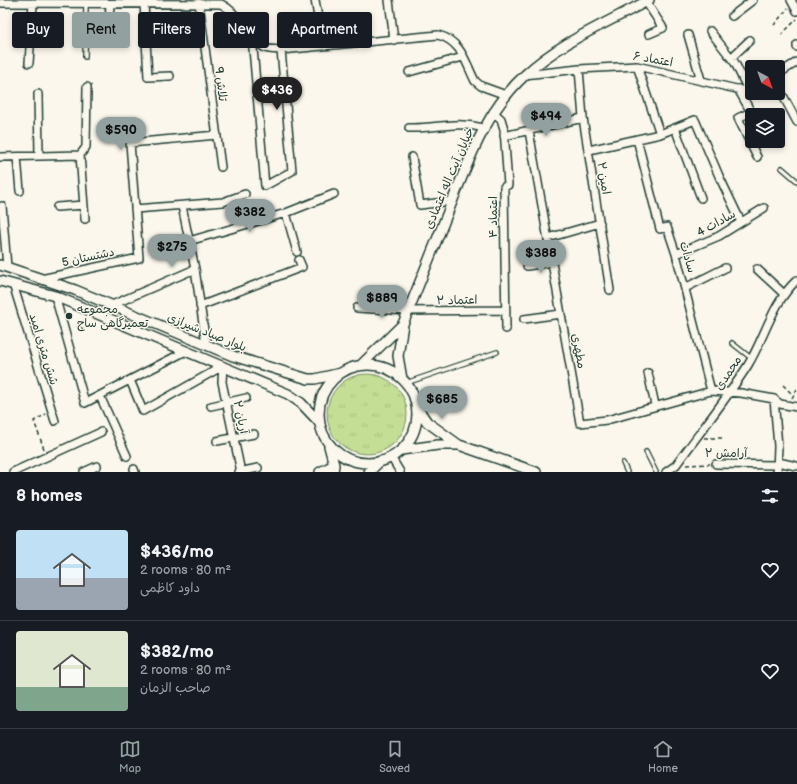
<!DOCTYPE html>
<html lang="en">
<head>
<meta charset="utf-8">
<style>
  :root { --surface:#171b24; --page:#242831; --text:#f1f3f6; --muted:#9ea1a6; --line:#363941; --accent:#92a19f }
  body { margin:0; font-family:"Balsamiq Sans","Playpen Sans Arabic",sans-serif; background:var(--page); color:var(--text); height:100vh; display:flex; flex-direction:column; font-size:15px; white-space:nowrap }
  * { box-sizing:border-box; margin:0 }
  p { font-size:13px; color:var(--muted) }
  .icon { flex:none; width:22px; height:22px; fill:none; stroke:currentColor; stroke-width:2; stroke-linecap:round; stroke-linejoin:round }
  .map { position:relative; height:472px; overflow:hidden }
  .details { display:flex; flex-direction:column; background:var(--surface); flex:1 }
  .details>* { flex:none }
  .guide { position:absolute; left:12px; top:12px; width:400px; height:36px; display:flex; gap:8px }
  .needle { width:26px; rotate:139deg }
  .tools { position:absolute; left:745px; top:60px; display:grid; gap:8px }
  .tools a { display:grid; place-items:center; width:40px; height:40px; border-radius:4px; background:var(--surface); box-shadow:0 2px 6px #0003; font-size:20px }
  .price { position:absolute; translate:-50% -34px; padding:0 9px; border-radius:14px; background:var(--accent); color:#111; font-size:13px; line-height:26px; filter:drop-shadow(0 1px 2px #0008) }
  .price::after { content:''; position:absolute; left:50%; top:24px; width:12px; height:9px; margin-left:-6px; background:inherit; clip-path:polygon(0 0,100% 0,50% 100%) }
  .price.active { background:#222; color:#fff }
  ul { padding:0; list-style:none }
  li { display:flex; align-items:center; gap:12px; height:100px; padding:0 16px }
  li+li { border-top:1px solid var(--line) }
  li span { display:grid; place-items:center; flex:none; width:112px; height:80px; border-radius:4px; color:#555 }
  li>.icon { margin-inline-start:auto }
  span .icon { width:48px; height:48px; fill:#fffc; stroke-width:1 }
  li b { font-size:17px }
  h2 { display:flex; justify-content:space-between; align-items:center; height:48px; padding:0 16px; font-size:17px }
  .pill { padding:0 14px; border-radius:4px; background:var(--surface); box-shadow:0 2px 6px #0003; font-size:14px; line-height:36px }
  .pill.active { background:var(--accent); color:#111 }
  .menu { display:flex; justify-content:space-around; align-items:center; height:56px; border-top:1px solid var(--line); background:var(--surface); font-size:11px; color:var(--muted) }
  .menu a { display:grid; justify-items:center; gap:2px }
  .menu .active { color:var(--accent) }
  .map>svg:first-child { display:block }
  .grass { fill:url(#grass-tufts); stroke:#728e64 }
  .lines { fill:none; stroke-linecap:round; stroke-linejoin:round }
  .lane-casing { stroke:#1f3d34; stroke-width:6 }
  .street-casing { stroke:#1f3d34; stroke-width:10 }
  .secondary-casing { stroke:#1f3d34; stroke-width:12 }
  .path { stroke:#1f3d34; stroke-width:1.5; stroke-dasharray:4 3; stroke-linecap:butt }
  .lane { stroke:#fbf7ec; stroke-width:3.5 }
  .street { stroke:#fbf7ec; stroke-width:7 }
  .secondary { stroke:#fbf7ec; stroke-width:9 }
  .poi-dot { fill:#1f3d34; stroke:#fbf7ec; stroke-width:1.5 }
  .labels { text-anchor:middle; stroke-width:3; stroke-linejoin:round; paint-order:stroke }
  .street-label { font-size:12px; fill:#1f3d34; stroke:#fbf7ec }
  .poi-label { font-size:12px; fill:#1f3d34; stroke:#fbf7ec; text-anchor:start }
</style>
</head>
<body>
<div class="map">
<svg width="797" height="472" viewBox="0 0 797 472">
  <defs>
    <pattern id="grass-tufts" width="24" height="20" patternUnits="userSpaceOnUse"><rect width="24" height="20" fill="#c5de95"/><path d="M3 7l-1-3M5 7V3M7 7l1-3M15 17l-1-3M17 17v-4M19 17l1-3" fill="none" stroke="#a9bf81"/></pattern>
  </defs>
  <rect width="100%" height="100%" fill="#fbf7ec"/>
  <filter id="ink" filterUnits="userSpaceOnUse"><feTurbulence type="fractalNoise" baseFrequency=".025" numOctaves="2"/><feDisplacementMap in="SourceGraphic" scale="8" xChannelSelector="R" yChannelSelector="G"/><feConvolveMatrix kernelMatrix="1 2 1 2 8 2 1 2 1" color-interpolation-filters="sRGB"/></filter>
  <g filter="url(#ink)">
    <path class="grass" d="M327 414a40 40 0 1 1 80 0a40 40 0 1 1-80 0Z"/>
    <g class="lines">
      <g class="lane-casing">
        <path id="lane" d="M85 57 86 4
          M782 168 797 181
          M732 343 751 358
          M406 383 497 352
          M646 452 656 472
          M623 463 627 472"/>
      </g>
      <g class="street-casing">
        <path id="street" d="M315 0 323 46
          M389 0 394 40
          M645 0 663 28 649 34
          M791 0 797 11
          M0 3 221 4C240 13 246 38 265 48 269 50 276 49 281 50L438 35C461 41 465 61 475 81L481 86 506 95
          M144 3 148 77 170 76
          M199 3 221 167
          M732 16 753 0
          M710 31 735 63 748 90
          M688 35 701 80
          M252 37 265 186 292 171 281 50
          M108 41 110 4
          M797 45V47
          M731 58 750 40
          M29 63 33 3
          M637 66 660 134
          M579 69 583 118 610 290
          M409 72 463 57
          M778 74 797 62
          M524 75 579 69 637 66 745 91 752 89
          M778 86 797 122
          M738 89 751 112 738 118 757 157
          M38 94 39 156
          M493 112 501 119 504 129 508 185 504 187 506 329
          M409 128C437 129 455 120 484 128
          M675 128 701 198
          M529 131 580 423 607 420 711 391 741 393 774 399 780 404 797 407
          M504 136 583 118
          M637 139 660 229 667 227 676 254 711 391
          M589 150 660 134 695 120 719 176 741 222
          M0 157 80 155
          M17 157 20 191
          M412 157 420 205 452 201
          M2 206 7 267
          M57 207 84 205
          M135 209 223 202 245 194
          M286 213 334 194
          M85 219 80 155 86 147 87 87
          M548 238 600 223
          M189 241 286 213 297 252
          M676 254 719 236 764 208
          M527 266 552 262
          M195 269 206 344
          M757 269 784 294
          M41 279 139 258 130 143 217 135
          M13 284 55 421
          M685 288 725 268
          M55 296 85 403 186 351
          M112 305 195 269 182 206
          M200 306 302 267 299 260
          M357 308 408 311 506 310
          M524 319 561 314
          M223 366 222 382 241 472
          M648 373 655 405
          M130 380 143 411 223 366
          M100 396 127 456
          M774 399 778 446 777 472
          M211 406 246 398
          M217 441 254 434
          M391 457 400 472
          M778 462 796 466
          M716 464 777 465
          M134 469 135 472
          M13 472 101 432
          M84 472 97 466
          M239 472 258 468
          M666 472 676 465C700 432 726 400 748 365 765 337 772 303 797 280"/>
      </g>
      <g class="secondary-casing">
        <path id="secondary" d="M0 265 75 290 233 356 308 379H315L341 373
          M0 281 55 296 288 394 301 403 320 423
          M403 324C418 287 433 249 448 212 468 162 485 112 525 75 560 42 607 23 649 0
          M319 414a49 49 0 1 1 98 0a49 49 0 1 1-98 0Z
          M360 366 403 324 398 356 402 379
          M416 406 427 422 459 445 536 472
          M329 446 334 465 333 472
          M401 450 438 445H459
          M320 472 334 465
          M369 472 380 461"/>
      </g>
      <path class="path" d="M774 25 788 8
        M781 35 797 19
        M783 385 793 395
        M792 398 797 389
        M704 438H725
        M44 449 34 421 46 414
        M686 465 710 464"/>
      <use href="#lane" class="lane"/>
      <use href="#street" class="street"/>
      <use href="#secondary" class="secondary"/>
    </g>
  </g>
  <circle class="poi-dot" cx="69" cy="316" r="4"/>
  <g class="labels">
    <g class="street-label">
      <text transform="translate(653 59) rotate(10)" y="4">اعتماد ۶</text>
      <text transform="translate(221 84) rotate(83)" y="4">تلاش 9</text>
      <text transform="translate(449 178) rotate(-67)" y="4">خیابان آیت اله اعتمادی</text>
      <text transform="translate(604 178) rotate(81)" y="4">امین ۲</text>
      <text transform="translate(493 217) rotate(-90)" y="4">اعتماد ۴</text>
      <text transform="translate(716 223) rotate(-29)" y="4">سادات 4</text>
      <text transform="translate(88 257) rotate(-12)" y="4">دشتستان 5</text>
      <text transform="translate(688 257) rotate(74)" y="4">سادات</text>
      <text transform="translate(457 300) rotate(-1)" y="4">اعتماد ۲</text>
      <text transform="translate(207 332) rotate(22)" y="4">بلوار صیاد شیرازی</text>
      <text transform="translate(44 349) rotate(73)" y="4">شش متری امید</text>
      <text transform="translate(579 351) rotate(80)" y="4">مطهری</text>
      <text transform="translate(728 373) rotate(-56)" y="4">محمدی</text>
      <text transform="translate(241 417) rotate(78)" y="4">آریان ۲</text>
      <text x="726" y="457">آرامش ۲</text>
    </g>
    <g class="poi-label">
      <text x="77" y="313">مجموعه<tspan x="77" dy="14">تعمیرگاهی ساچ</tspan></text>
    </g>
  </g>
</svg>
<div class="tools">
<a><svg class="needle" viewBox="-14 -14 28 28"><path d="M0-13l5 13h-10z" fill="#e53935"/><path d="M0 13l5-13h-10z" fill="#9ea1a6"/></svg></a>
<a><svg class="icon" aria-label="layers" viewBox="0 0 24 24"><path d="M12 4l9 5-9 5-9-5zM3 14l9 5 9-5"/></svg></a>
</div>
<b class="price active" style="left:277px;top:111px">$436</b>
<b class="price" style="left:546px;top:137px">$494</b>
<b class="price" style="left:121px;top:151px">$590</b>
<b class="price" style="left:250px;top:233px">$382</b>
<b class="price" style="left:172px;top:268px">$275</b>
<b class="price" style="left:541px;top:274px">$388</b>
<b class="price" style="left:382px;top:319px">$889</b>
<b class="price" style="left:442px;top:420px">$685</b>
<div class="guide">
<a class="pill">Buy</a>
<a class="pill active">Rent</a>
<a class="pill">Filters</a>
<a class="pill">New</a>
<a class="pill">Apartment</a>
</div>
</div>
<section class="details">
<h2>8 homes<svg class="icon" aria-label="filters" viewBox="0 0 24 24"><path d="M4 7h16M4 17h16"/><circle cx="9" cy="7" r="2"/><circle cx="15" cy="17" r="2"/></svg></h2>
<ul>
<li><span style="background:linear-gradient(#bfe0f5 60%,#9aa5b1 0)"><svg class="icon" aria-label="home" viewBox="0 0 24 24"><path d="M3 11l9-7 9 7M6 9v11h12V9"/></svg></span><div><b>$436/mo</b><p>2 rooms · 80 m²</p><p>داود کاظمی</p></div><svg class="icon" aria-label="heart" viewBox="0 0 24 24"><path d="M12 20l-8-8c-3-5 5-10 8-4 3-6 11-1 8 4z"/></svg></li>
<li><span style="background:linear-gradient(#dfe7d0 70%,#7fa58c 0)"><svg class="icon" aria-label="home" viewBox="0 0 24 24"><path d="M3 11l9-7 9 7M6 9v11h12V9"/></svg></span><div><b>$382/mo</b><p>2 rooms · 80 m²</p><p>صاحب الزمان</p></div><svg class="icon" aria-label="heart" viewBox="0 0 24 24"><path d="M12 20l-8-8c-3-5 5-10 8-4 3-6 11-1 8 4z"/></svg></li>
</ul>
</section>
<nav class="menu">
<a class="active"><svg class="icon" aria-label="map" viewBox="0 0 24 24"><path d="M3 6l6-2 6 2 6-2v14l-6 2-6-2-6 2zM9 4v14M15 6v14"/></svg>Map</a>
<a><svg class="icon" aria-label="saved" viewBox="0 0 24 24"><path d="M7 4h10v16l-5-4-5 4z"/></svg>Saved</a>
<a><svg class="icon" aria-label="home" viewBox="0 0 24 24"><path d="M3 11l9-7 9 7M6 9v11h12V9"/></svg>Home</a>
</nav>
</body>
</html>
